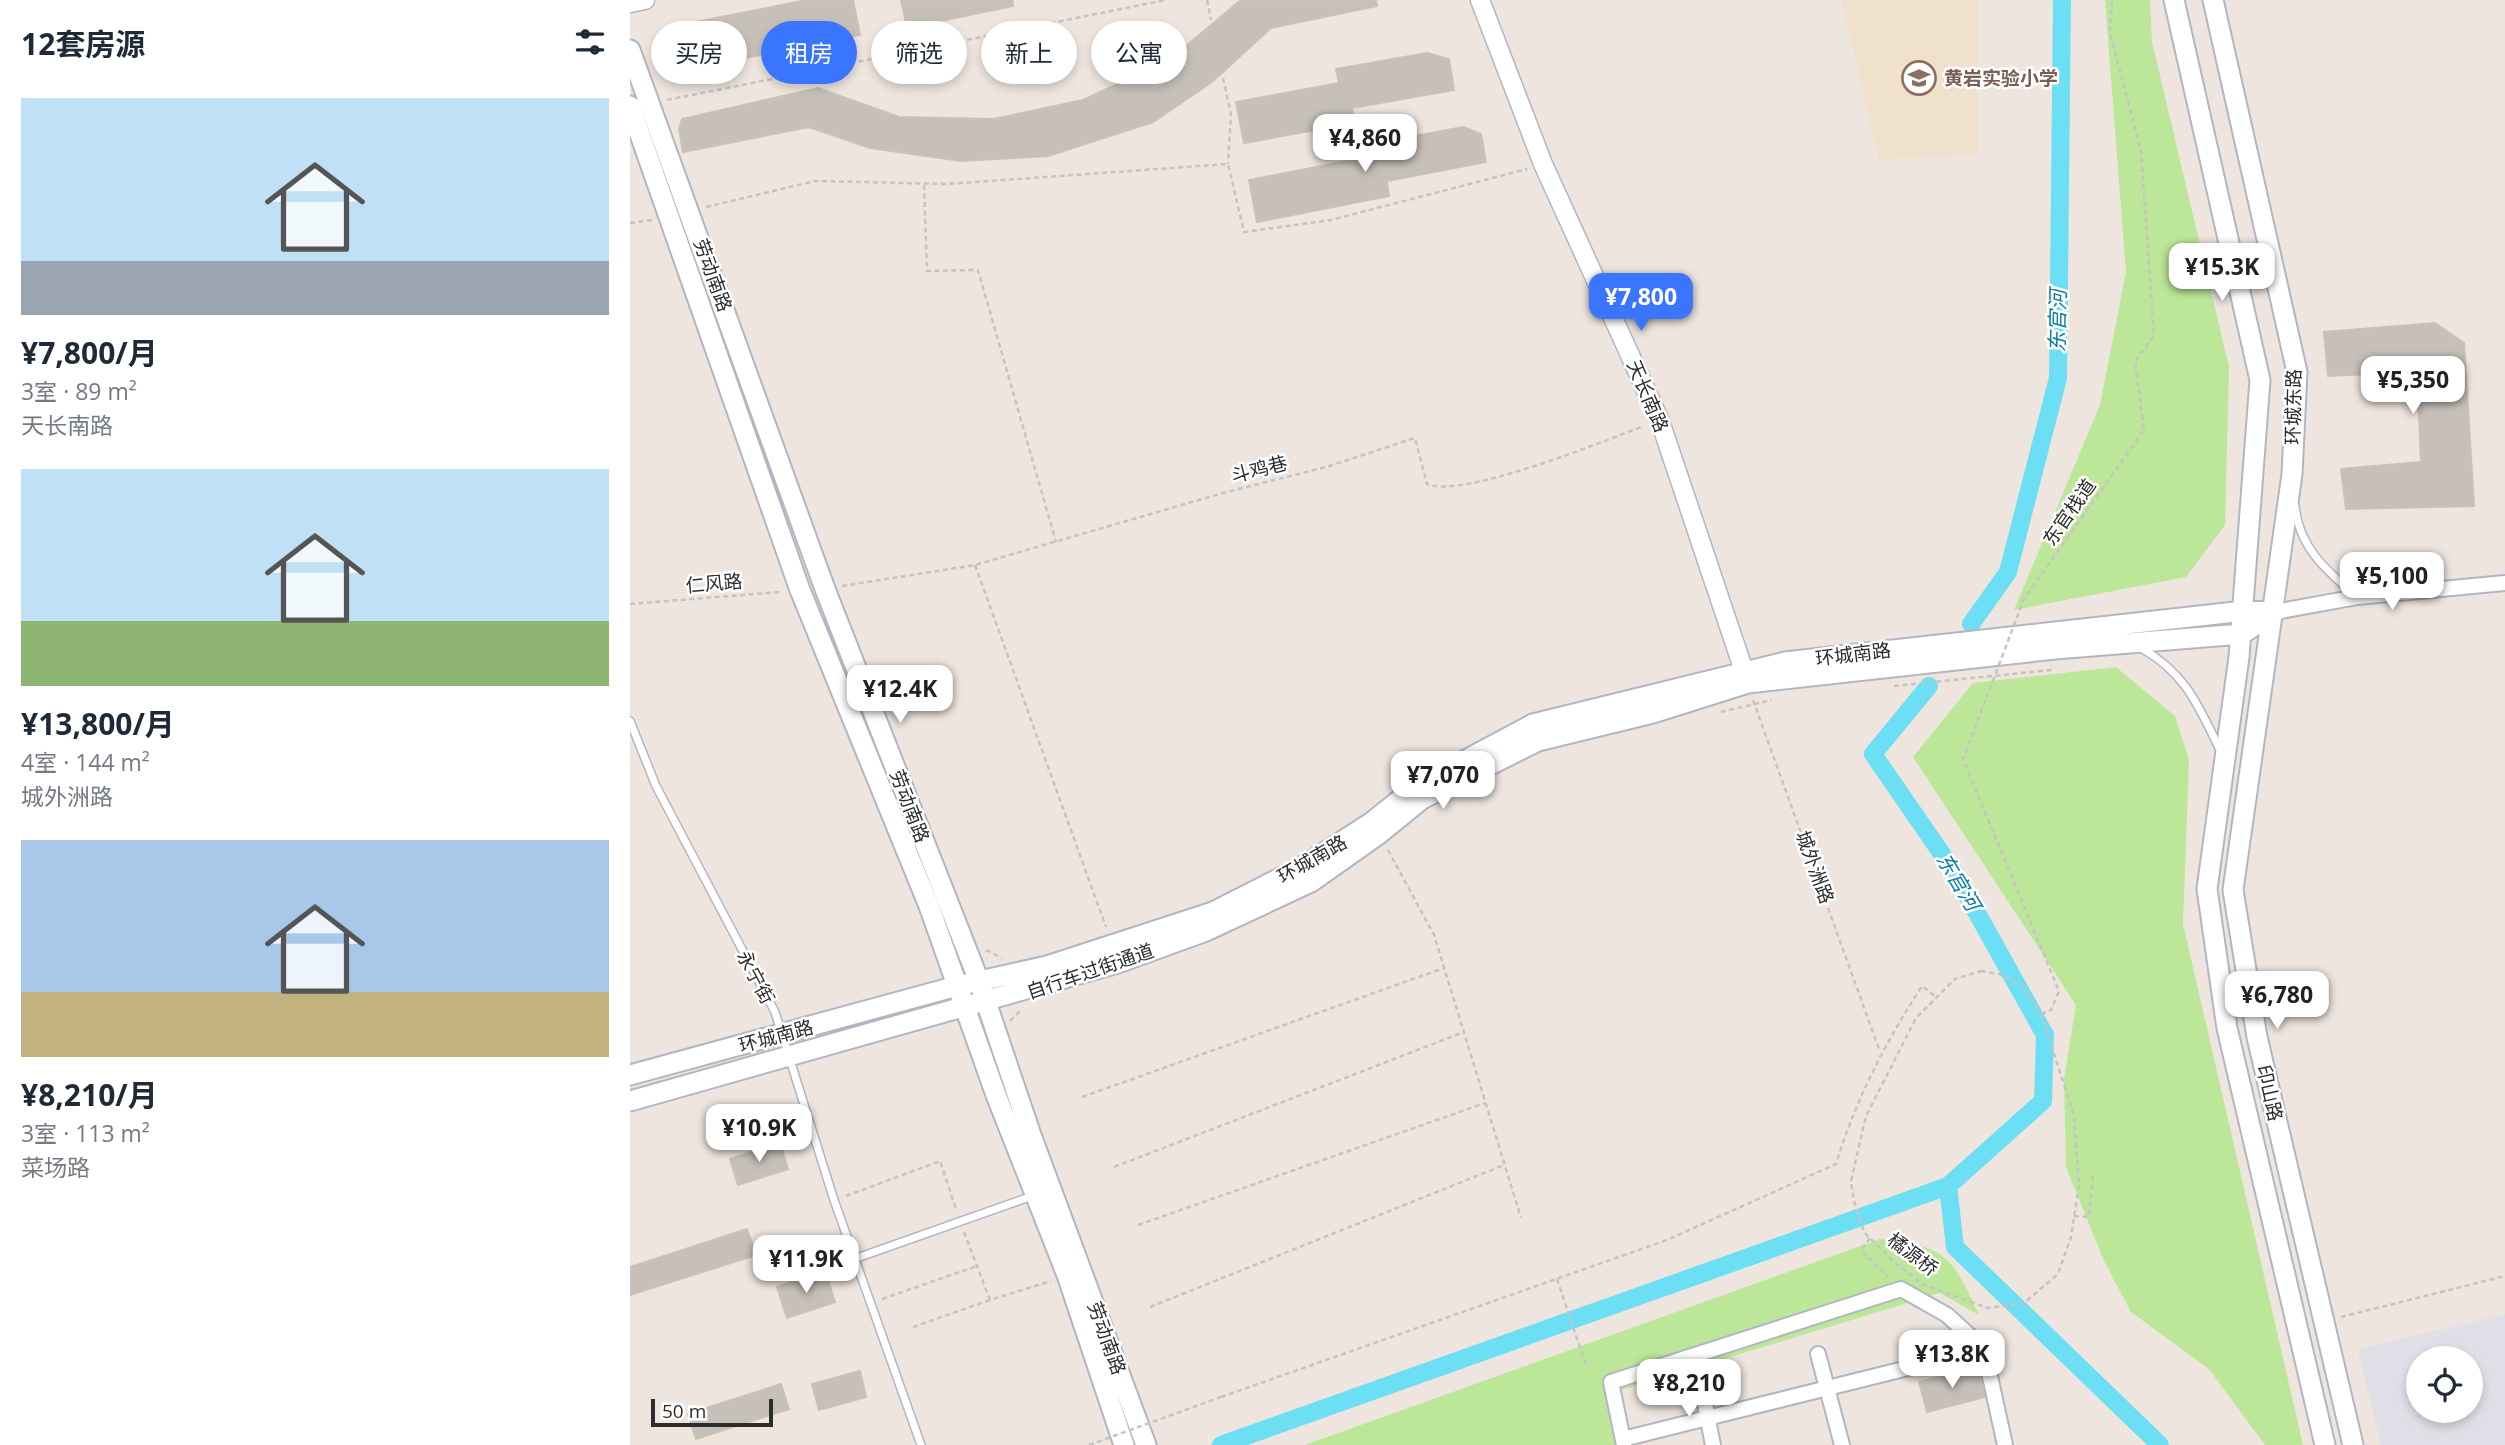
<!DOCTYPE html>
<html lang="zh">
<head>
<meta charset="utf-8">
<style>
  :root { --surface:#fff; --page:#f6f6f7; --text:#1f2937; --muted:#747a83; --accent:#3a75ff }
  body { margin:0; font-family:"Open Sans","Noto Sans SC",sans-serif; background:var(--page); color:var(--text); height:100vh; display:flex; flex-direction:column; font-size:26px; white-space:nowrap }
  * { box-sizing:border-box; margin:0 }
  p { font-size:23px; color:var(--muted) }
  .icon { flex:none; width:38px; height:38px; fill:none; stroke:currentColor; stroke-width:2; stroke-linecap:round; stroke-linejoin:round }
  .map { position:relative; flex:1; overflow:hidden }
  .drawer { display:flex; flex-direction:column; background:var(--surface); width:630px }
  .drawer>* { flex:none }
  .hud { position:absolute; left:21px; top:21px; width:665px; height:63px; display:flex; gap:14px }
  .buttons { position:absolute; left:1776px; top:1346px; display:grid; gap:14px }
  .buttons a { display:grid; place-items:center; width:77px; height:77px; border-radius:50%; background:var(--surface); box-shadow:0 4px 10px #0003; font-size:35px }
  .scale { position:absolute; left:21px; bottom:18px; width:122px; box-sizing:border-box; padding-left:7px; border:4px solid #2c2c2c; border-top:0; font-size:19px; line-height:24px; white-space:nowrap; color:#2c2c2c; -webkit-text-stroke:5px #fff; paint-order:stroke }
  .price { position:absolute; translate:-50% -60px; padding:0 16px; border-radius:14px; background:#fff; color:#222; font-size:23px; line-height:46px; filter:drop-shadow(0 2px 4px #0008) }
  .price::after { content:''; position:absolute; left:50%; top:42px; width:21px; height:16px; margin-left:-10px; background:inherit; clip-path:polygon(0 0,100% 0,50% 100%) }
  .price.selected { background:var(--accent); color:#fff }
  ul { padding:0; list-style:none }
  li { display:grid; align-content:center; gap:14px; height:371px; padding:0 21px }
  li span { display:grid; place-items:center; height:217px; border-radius:0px; color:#555 }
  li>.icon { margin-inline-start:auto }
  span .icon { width:126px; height:126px; fill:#fffc; stroke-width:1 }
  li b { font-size:30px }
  h2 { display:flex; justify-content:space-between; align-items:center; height:84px; padding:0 21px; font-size:30px }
  .chip { padding:0 24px; border-radius:32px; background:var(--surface); box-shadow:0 4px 10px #0003; font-size:24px; line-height:63px }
  .chip.selected { background:var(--accent); color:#fff }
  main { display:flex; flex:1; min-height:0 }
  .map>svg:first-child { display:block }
  .industrial { fill:#e0dee6; fill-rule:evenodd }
  .education { fill:#f0e1cd }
  .park { fill:#bce798 }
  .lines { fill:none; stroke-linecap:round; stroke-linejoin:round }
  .canal { stroke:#6ddff4; stroke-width:18 }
  .building { fill:#c6c0b9; stroke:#cac1b7; stroke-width:2 }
  .service-casing { stroke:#b2b6c0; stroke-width:10 }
  .minor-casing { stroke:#b2b6c0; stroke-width:18 }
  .tertiary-casing { stroke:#b2b6c0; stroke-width:21 }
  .secondary-casing { stroke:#b2b6c0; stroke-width:23 }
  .path { stroke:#c4c4c4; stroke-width:2.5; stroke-dasharray:5 3.5; stroke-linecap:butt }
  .service { stroke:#fff; stroke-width:7 }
  .minor { stroke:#fff; stroke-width:14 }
  .tertiary { stroke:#fff; stroke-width:18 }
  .secondary { stroke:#fff; stroke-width:19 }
  .path-bridge { stroke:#c4c4c4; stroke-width:2.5; stroke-dasharray:5 3.5; stroke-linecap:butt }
  .labels { text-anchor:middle; stroke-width:5; stroke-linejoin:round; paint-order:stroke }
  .education-label { font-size:19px; font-weight:bold; fill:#785e54; stroke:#fff; text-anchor:start }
  .street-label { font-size:19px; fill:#2c2c2c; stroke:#fff }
  .water-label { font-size:21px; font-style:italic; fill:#0780a4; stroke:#fff }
</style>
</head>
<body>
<main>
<section class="drawer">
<h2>12套房源<svg class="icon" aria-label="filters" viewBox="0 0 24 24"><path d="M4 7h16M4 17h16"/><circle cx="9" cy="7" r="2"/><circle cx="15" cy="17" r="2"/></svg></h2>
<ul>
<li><span style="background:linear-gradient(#bfe0f5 75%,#9aa5b1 0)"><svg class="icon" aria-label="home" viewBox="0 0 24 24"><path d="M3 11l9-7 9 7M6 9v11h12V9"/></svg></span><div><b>¥7,800/月</b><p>3室 · 89 m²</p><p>天长南路</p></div></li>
<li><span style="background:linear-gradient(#bfe0f5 70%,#8fb573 0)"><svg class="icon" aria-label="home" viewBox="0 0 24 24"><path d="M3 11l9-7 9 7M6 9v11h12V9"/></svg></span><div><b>¥13,800/月</b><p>4室 · 144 m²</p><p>城外洲路</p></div></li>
<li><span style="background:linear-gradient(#a9c7e8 70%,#c2b280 0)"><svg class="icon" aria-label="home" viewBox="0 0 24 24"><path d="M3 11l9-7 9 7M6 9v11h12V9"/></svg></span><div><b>¥8,210/月</b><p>3室 · 113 m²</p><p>菜场路</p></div></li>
</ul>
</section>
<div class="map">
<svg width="1875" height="1445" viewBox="0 0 1875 1445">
  <rect width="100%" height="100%" fill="#eee5de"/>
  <path class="industrial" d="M1875 1314V1445H1751L1728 1350ZM1788 1358H1841V1410H1788Z"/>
  <path class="education" d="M1211 0H1348V156L1249 159Z"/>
  <path class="park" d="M1475 0H1520L1522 42 1599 367 1595 525 1556 577 1384 610 1470 405 1496 272Z
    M1486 667 1545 716 1559 760 1553 924 1673 1445H1635L1579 1369 1501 1312 1474 1261 1436 1167 1434 1079 1446 1005 1283 757 1343 683Z
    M1250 1239C1316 1246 1322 1256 1349 1315L1310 1293 982 1393 994 1445H675Z"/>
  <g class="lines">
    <path class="canal" d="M1341 624 1378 572 1428 378 1432 0
      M1318 1186 1325 1247 1530 1445
      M591 1445 1318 1186 1413 1101 1415 1035 1323 870 1243 754 1299 686"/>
  </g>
  <path class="building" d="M177 0H223L230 35 51 71 44 37 56 24Z
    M271 0H382L383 6 277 28Z
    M611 0H746L747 6 641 28 582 82 523 122 418 156 331 161 240 148 179 127 53 152 49 129 52 119 188 88 269 117 364 119 453 100 538 61Z
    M797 53 819 59 824 90 722 108 724 123 614 143 606 102 709 83 706 69Z
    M833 127 851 134 856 162 757 181 759 196 627 222 619 180 738 157 736 145Z
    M1805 323 1834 343 1844 506 1716 509 1711 469 1791 462 1787 372 1698 376 1694 332Z
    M150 1143 158 1169 108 1185 100 1159Z
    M117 1229 126 1255 0 1295V1267Z
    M195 1271 205 1302 157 1318 147 1287Z
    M1347 1367 1355 1397 1297 1412 1289 1382Z
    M230 1371 236 1397 189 1410 182 1384Z
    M151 1384 159 1409 66 1439 58 1414Z"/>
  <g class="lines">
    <g class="service-casing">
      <path id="service" d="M1665 506C1669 548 1697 571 1727 597
        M1511 648C1556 673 1569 707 1591 752
        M0 721 26 786 145 1012 204 1200 291 1445
        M224 1259 405 1195"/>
    </g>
    <g class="minor-casing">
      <path id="minor" d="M1645 612 1727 597 1875 583
        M1354 1349 1375 1445
        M1188 1354 1212 1445
        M1071 1384 1083 1445
        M993 1439 1354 1349
        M994 1445 981 1382 1271 1289 1317 1315 1354 1349"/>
    </g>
    <g class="tertiary-casing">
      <path id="tertiary" d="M850 0 913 164 1030 421 1118 683
        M0 3 15 0"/>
    </g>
    <g class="secondary-casing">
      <path id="secondary" d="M1544 0 1630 380 1609 657 1577 889 1597 1028 1695 1445
        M1583 0 1667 372 1662 474 1603 890 1627 1037 1723 1445
        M0 50 195 589 349 981 401 1135 516 1445
        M0 106 170 590 299 906 366 1095 437 1275 494 1445
        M0 1075 327 986 417 966 583 912 672 867 742 822 787 786 903 724 1155 662 1614 611 1645 612
        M0 1101 488 963 576 931 681 882 749 834 792 799 908 741 1023 713 1118 683 1425 649 1612 634 1645 612"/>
    </g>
    <path class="path" d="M577 0 581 20
      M593 78 601 114 598 164
      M37 100 536 0
      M294 185 297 271 348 270 426 542
      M76 207 185 181 317 184 598 164 614 232 701 220 897 169
      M0 223 22 220
      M345 565 476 927
      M212 586 345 565 593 493 696 467 785 438 797 484C833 499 973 441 1014 426
      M0 604 150 592
      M1264 686 1421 670 1422 666
      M1123 700 1250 1052
      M1091 712 1142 700
      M758 850 804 935 891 1218
      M356 950 372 958
      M1351 971 1369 974 1393 986 1411 1014 1444 1115 1449 1185 1441 1237 1428 1274 1394 1303 1358 1308 1294 1285 1264 1262 1234 1232 1224 1201 1221 1181 1236 1116 1286 1018 1325 979Z
      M380 1021 390 1011
      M452 1097 814 968
      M484 1167 834 1032
      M216 1196 310 1161 326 1209
      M1444 1216 1459 1217 1463 1173
      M508 1225 855 1103
      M334 1232 360 1300 421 1281
      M1240 1238 1231 1250 1258 1277
      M927 1279 956 1365
      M252 1299 347 1266
      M520 1307 874 1165
      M1711 1317 1875 1276
      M283 1327 360 1300
      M591 1397 1037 1240 1206 1164C1226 1099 1255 1043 1292 986L1306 997"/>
    <use href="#service" class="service"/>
    <use href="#minor" class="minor"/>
    <use href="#tertiary" class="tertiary"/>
    <use href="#secondary" class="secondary"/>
    <path class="path-bridge" d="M1411 1014 1421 1010 1429 991 1333 759 1394 599 1514 430 1505 361 1524 336 1511 151 1480 33 1482 0
      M459 1445 591 1397"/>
  </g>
  <defs>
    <g id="school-ring" transform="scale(1.75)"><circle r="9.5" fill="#fff" stroke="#8d6e63" stroke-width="1.5"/><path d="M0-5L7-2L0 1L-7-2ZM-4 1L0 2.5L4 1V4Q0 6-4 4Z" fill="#8d6e63"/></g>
  </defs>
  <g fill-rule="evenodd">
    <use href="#school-ring" x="1289" y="78"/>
  </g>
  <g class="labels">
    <g class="education-label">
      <text x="1314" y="85">黄岩实验小学</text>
    </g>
    <g class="street-label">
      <text transform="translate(83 275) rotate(70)" y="7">劳动南路</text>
      <text transform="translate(1018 396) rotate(67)" y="7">天长南路</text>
      <text transform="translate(1663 407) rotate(-89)" y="7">环城东路</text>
      <text transform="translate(629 469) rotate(-14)" y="7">斗鸡巷</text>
      <text transform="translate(1439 512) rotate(-55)" y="7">东官栈道</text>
      <text transform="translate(84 583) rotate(-5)" y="7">仁风路</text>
      <text transform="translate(1223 654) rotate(-7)" y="7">环城南路</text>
      <text transform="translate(280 806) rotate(69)" y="7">劳动南路</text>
      <text transform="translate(682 859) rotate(-30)" y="7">环城南路</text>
      <text transform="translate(1185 867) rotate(70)" y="7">城外洲路</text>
      <text transform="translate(460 971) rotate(-19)" y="7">自行车过街通道</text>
      <text transform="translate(126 977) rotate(62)" y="7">永宁街</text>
      <text transform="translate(146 1036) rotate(-15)" y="7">环城南路</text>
      <text transform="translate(1640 1093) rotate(77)" y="7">印山路</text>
      <text transform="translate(1283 1254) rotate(37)" y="7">橘源桥</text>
      <text transform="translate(477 1338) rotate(70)" y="7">劳动南路</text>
    </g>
    <g class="water-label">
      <text transform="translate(1428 321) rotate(-89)" y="7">东官河</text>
      <text transform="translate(1328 882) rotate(59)" y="7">东官河</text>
    </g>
  </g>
</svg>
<div class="buttons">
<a><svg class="icon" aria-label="locate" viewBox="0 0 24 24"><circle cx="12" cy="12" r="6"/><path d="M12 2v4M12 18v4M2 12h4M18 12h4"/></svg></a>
</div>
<div class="scale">50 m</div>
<b class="price" style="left:735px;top:174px">¥4,860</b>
<b class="price" style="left:1592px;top:303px">¥15.3K</b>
<b class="price selected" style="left:1011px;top:333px">¥7,800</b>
<b class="price" style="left:1783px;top:416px">¥5,350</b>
<b class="price" style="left:1762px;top:612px">¥5,100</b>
<b class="price" style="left:270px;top:725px">¥12.4K</b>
<b class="price" style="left:813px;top:811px">¥7,070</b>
<b class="price" style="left:1647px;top:1031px">¥6,780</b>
<b class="price" style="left:129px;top:1164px">¥10.9K</b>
<b class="price" style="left:176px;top:1295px">¥11.9K</b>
<b class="price" style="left:1322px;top:1390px">¥13.8K</b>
<b class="price" style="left:1059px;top:1419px">¥8,210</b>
<div class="hud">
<a class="chip">买房</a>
<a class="chip selected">租房</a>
<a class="chip">筛选</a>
<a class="chip">新上</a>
<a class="chip">公寓</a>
</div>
</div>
</main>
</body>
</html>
